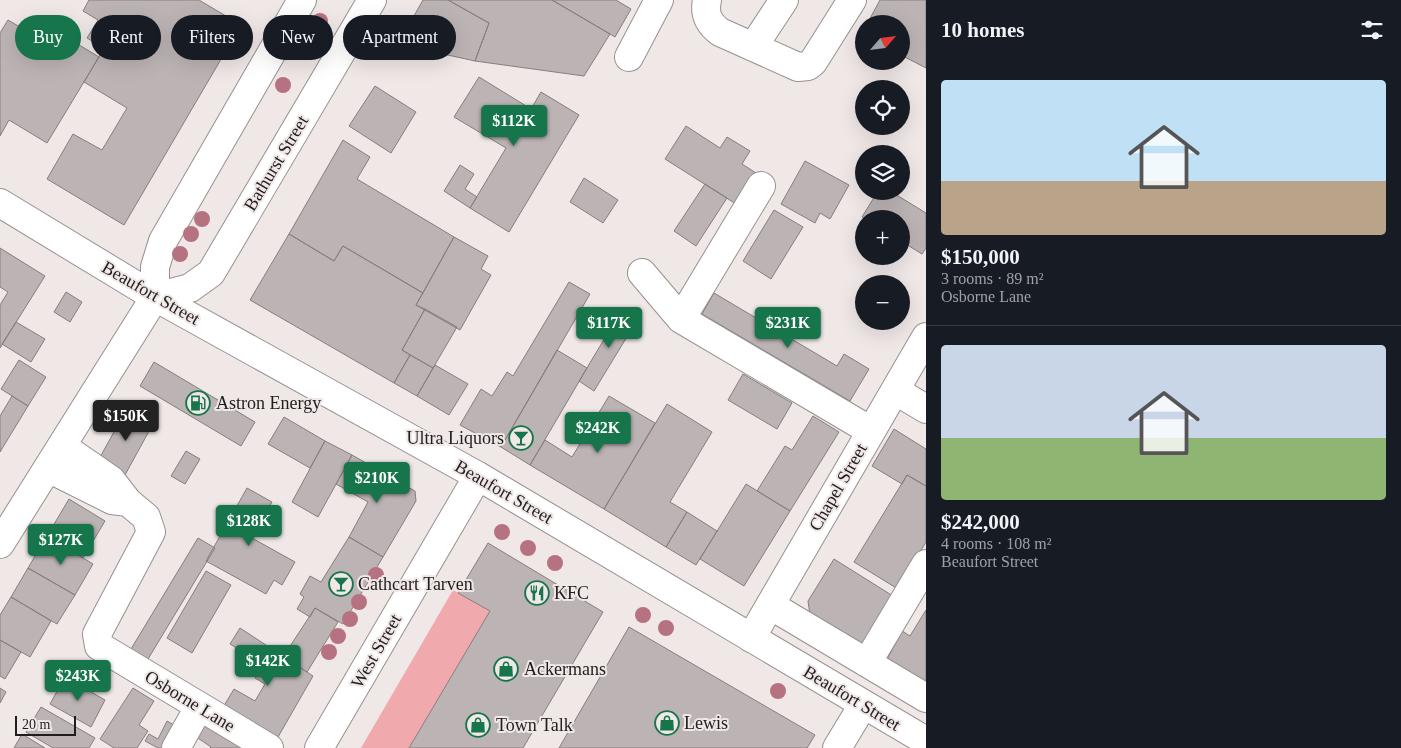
<!DOCTYPE html>
<html lang="en">
<head>
<meta charset="utf-8">
<style>
  :root { --surface:#171b24; --page:#20242c; --text:#f1f3f6; --muted:#9ea1a6; --line:#363941; --accent:#17754b }
  body { margin:0; font-family:"Times New Roman",serif; background:var(--page); color:var(--text); height:100vh; display:flex; flex-direction:column; font-size:19px; white-space:nowrap }
  * { box-sizing:border-box; margin:0 }
  p { font-size:16px; color:var(--muted) }
  .icon { flex:none; width:28px; height:28px; fill:none; stroke:currentColor; stroke-width:2; stroke-linecap:round; stroke-linejoin:round }
  .map { position:relative; flex:1; overflow:hidden }
  .drawer { display:flex; flex-direction:column; background:var(--surface); width:475px }
  .drawer>* { flex:none }
  .hud { position:absolute; left:15px; top:15px; width:475px; height:45px; display:flex; gap:10px }
  .needle { width:32px; rotate:62deg }
  .fabs { position:absolute; left:855px; top:15px; display:grid; gap:10px }
  .fabs a { display:grid; place-items:center; width:55px; height:55px; border-radius:50%; background:var(--surface); box-shadow:0 5px 20px #0002; font-size:25px }
  .scale { position:absolute; left:15px; bottom:12px; width:61px; box-sizing:border-box; padding-left:5px; border:2px solid #201d1d; border-top:0; font-size:14px; line-height:18px; white-space:nowrap; color:#201d1d; -webkit-text-stroke:4px #f0e7e7; paint-order:stroke }
  .price { position:absolute; translate:-50% -42px; padding:0 11px; border-radius:5px; background:var(--accent); color:#fff; font-size:16px; line-height:32px; filter:drop-shadow(0 1px 2px #0008) }
  .price::after { content:''; position:absolute; left:50%; top:30px; width:15px; height:11px; margin-left:-8px; background:inherit; clip-path:polygon(0 0,100% 0,50% 100%) }
  .price.selected { background:#222; color:#fff }
  ul { padding:0; list-style:none }
  li { display:grid; align-content:center; gap:10px; height:265px; padding:0 15px }
  li+li { border-top:1px solid var(--line) }
  li span { display:grid; place-items:center; height:155px; border-radius:5px; color:#555 }
  li>.icon { margin-inline-start:auto }
  span .icon { width:90px; height:90px; fill:#fffc; stroke-width:1 }
  li b { font-size:21px }
  h2 { display:flex; justify-content:space-between; align-items:center; height:60px; padding:0 15px; font-size:21px }
  .pill { padding:0 18px; border-radius:22px; background:var(--surface); box-shadow:0 5px 20px #0002; font-size:18px; line-height:45px }
  .pill.selected { background:var(--accent); color:#fff }
  main { display:flex; flex:1; min-height:0 }
  .map>svg:first-child { display:block }
  .green { fill:#f0a9ac }
  .building { fill:#bcb3b4; stroke:#867e7e }
  .lines { fill:none; stroke-linecap:round; stroke-linejoin:round }
  .minor-casing { stroke:#989090; stroke-width:30 }
  .major-casing { stroke:#989090; stroke-width:30 }
  .minor { stroke:#fff; stroke-width:28 }
  .major { stroke:#fff; stroke-width:28 }
  .tree { fill:#b77281 }
  .labels { text-anchor:middle; stroke-width:4; stroke-linejoin:round; paint-order:stroke }
  .street-label { font-size:18px; fill:#201d1d; stroke:#f0e7e7 }
  .poi-label { font-size:18px; fill:#201d1d; stroke:#f0e7e7; text-anchor:start }
</style>
</head>
<body>
<main>
<div class="map">
<svg width="926" height="748" viewBox="0 0 926 748">
  <rect width="100%" height="100%" fill="#f0e7e7"/>
  <path class="green" d="M453 590 490 611 409 748H361Z"/>
  <path class="building" d="M89 0H199L241 25 124 225 47 179 73 134 102 150 127 108 84 82 104 48 87 38 98 20 83 11Z
    M423 0H448L489 23 475 61 398 44Z
    M448 0H552L610 34 584 76 475 61 489 23Z
    M552 0H616L631 9 615 37Z
    M880 0H926V68L901 55V24H867Z
    M33 17 99 57 47 143 9 120 0 136V33L8 20 25 30Z
    M479 77 531 109 541 92 579 115 509 232 470 208 506 148 454 117Z
    M375 86 416 112 391 153 349 126Z
    M686 126 720 148 727 137 750 151 742 164 756 173 736 204 665 159Z
    M343 140 370 157 357 179 454 237 423 293 343 246 334 261 289 234Z
    M805 161 849 185 830 219 820 213 815 223 781 204Z
    M460 165 474 174 465 189 477 197 470 208 444 191Z
    M584 178 618 200 603 223 570 202Z
    M705 184 727 198 696 246 674 231Z
    M878 191H890L926 213V248L922 254 901 241V219H865L862 217Z
    M774 210 803 227 771 279 743 261Z
    M289 234 334 261 343 246 423 293 416 305 425 309 402 350 410 355 394 383 250 300Z
    M454 237 488 256 481 269 491 275 460 330 416 305Z
    M0 248 45 276 0 348V305L8 292 0 287Z
    M569 282 590 294 501 447 460 425 481 389 492 396 507 372 513 376Z
    M66 292 82 302 70 322 54 312Z
    M714 293 837 366 844 354 869 369 850 401 702 314Z
    M623 308 639 317 594 391 579 381Z
    M425 309 457 327 433 368 402 350Z
    M16 322 45 339 31 362 2 344Z
    M557 350 587 368 530 465 501 447Z
    M410 355 433 368 417 396 394 383Z
    M19 360 46 377 28 406 1 389Z
    M154 362 255 422 241 446 140 386Z
    M435 365 468 384 449 415 417 396Z
    M743 374 792 403 777 429 728 400Z
    M12 396 28 406 0 452V416Z
    M609 396 655 423 604 509 530 465 545 440 572 457Z
    M667 404 712 432 670 502 687 512 666 547 604 509Z
    M127 408 154 422 125 475 98 461Z
    M813 416 839 432 790 511 757 491 785 446 792 450Z
    M284 417 325 441 310 468 268 444Z
    M894 429 926 449V486L907 475 902 484 872 466Z
    M325 441 352 455 318 517 292 502Z
    M186 451 200 459 185 484 171 476Z
    M352 455 415 491 416 501 383 557 349 537 368 502 336 484Z
    M907 475 926 486V542L898 589 854 562Z
    M746 484 790 511 744 586 700 559Z
    M247 488 272 502 252 538 295 562 282 585 274 580 266 594 206 561Z
    M69 499 105 521 83 558 47 536Z
    M687 512 717 531 696 565 666 547Z
    M47 536 93 564 75 595 28 568Z
    M349 537 383 557 343 624 315 608 310 617 297 609 304 597 300 594 310 576 321 582Z
    M198 538 215 548 145 664 128 654Z
    M488 543 603 612 523 748H409L490 611 458 593Z
    M834 559 893 596 863 645 810 615 808 601Z
    M28 568 75 595 57 624 11 597Z
    M206 571 231 585 192 653 167 638Z
    M11 597 51 621 30 657 0 640V615Z
    M315 608 338 622 307 672 283 657Z
    M926 610V686L883 667 902 631 910 636Z
    M629 627 815 735 807 748H559Z
    M240 628 313 676 278 737 222 709 234 689 255 701 265 684 255 678 263 664 230 644Z
    M0 640 21 652 5 679 0 676Z
    M65 677 105 700 91 727 50 704Z
    M0 688 6 692 0 703Z
    M133 688 154 701 139 725 148 731 137 748H114L100 739Z
    M41 707 95 738 89 748H53L26 732Z
    M167 721 177 727 166 748H158L145 741 149 734 158 739Z
    M204 723 242 748H210L211 747 195 736Z
    M22 734 45 748H14Z"/>
  <g class="lines">
    <g class="minor-casing">
      <path id="minor" d="M707 0C704 14 708 23 720 32L798 67 808 66 813 62 852 0
        M753 47 784 0
        M629 57 659 0
        M642 273 681 319 871 431
        M155 297 190 288 211 273 372 0
        M681 319 761 186
        M896 391 926 409
        M62 446 111 480 128 502 146 517 151 532 97 634 99 646 269 748
        M48 468 112 500 128 502
        M0 544 155 297V267L163 241 302 0
        M770 605 926 698
        M751 638 926 337
        M867 663 926 564
        M176 748 199 707
        M319 748 478 476"/>
    </g>
    <g class="major-casing">
      <path id="major" d="M0 203 155 297 478 476 926 741
        M837 748 863 705"/>
    </g>
    <use href="#minor" class="minor"/>
    <use href="#major" class="major"/>
  </g>
  <g class="tree">
    <circle cx="320" cy="21" r="8"/>
    <circle cx="283" cy="85" r="8"/>
    <circle cx="202" cy="219" r="8"/>
    <circle cx="191" cy="234" r="8"/>
    <circle cx="180" cy="254" r="8"/>
    <circle cx="502" cy="532" r="8"/>
    <circle cx="528" cy="548" r="8"/>
    <circle cx="555" cy="563" r="8"/>
    <circle cx="376" cy="575" r="8"/>
    <circle cx="359" cy="602" r="8"/>
    <circle cx="643" cy="615" r="8"/>
    <circle cx="350" cy="619" r="8"/>
    <circle cx="666" cy="628" r="8"/>
    <circle cx="338" cy="636" r="8"/>
    <circle cx="329" cy="652" r="8"/>
    <circle cx="778" cy="691" r="8"/>
  </g>
  <defs>
    <g id="fuel-ring" transform="scale(1.25)"><circle r="9.5" fill="#f0e7e7" stroke="#17754b" stroke-width="1.5"/><path d="M-5.5-6h7V0h2V4h1.3V-2.5L3-4.5l.8-.8L6-3V5H2.5V1h-1V6h-7ZM-4.2-4.7v3.2H.2V-4.7Z" fill="#17754b"/></g>
    <g id="bar-ring" transform="scale(1.25)"><circle r="9.5" fill="#f0e7e7" stroke="#17754b" stroke-width="1.5"/><path d="M-6-5H6L.8 .8V4.5H3.5V6h-7V4.5H-.8V.8Z" fill="#17754b"/></g>
    <g id="restaurant-ring" transform="scale(1.25)"><circle r="9.5" fill="#f0e7e7" stroke="#17754b" stroke-width="1.5"/><path d="M-5-6h1v4h1v-4h1v4h1v-4h1v5L-1.5 .5V6h-2V.5L-5-1ZM5-6V6H3V1.5H1.5Q1.5-4 5-6Z" fill="#17754b"/></g>
    <g id="shop-ring" transform="scale(1.25)"><circle r="9.5" fill="#f0e7e7" stroke="#17754b" stroke-width="1.5"/><path d="M-5-2.5h2.3a2.7 3.5 0 0 1 5.4 0H5L5.5 6h-11ZM-1.5-2.5h3a1.5 2.3 0 0 0-3 0Z" fill="#17754b"/></g>
  </defs>
  <g fill-rule="evenodd">
    <use href="#fuel-ring" x="198" y="403"/>
    <use href="#bar-ring" x="521" y="438"/>
    <use href="#bar-ring" x="341" y="584"/>
    <use href="#restaurant-ring" x="537" y="593"/>
    <use href="#shop-ring" x="506" y="669"/>
    <use href="#shop-ring" x="667" y="723"/>
    <use href="#shop-ring" x="478" y="725"/>
  </g>
  <g class="labels">
    <g class="street-label">
      <text transform="translate(276 163) rotate(-59)" y="6">Bathurst Street</text>
      <text transform="translate(151 293) rotate(30)" y="6">Beaufort Street</text>
      <text transform="translate(838 487) rotate(-60)" y="6">Chapel Street</text>
      <text transform="translate(504 492) rotate(30)" y="6">Beaufort Street</text>
      <text transform="translate(376 651) rotate(-60)" y="6">West Street</text>
      <text transform="translate(852 698) rotate(31)" y="6">Beaufort Street</text>
      <text transform="translate(190 701) rotate(31)" y="6">Osborne Lane</text>
    </g>
    <g class="poi-label">
      <text x="216" y="409">Astron Energy</text>
      <text x="504" y="444" text-anchor="end">Ultra Liquors</text>
      <text x="358" y="590">Cathcart Tarven</text>
      <text x="554" y="599">KFC</text>
      <text x="524" y="675">Ackermans</text>
      <text x="684" y="729">Lewis</text>
      <text x="496" y="731">Town Talk</text>
    </g>
  </g>
</svg>
<div class="fabs">
<a><svg class="needle" viewBox="-14 -14 28 28"><path d="M0-13l5 13h-10z" fill="#e53935"/><path d="M0 13l5-13h-10z" fill="#9ea1a6"/></svg></a>
<a><svg class="icon" aria-label="locate" viewBox="0 0 24 24"><circle cx="12" cy="12" r="6"/><path d="M12 2v4M12 18v4M2 12h4M18 12h4"/></svg></a>
<a><svg class="icon" aria-label="layers" viewBox="0 0 24 24"><path d="M12 4l9 5-9 5-9-5zM3 14l9 5 9-5"/></svg></a>
<a>+</a>
<a>−</a>
</div>
<div class="scale">20 m</div>
<b class="price" style="left:514px;top:147px">$112K</b>
<b class="price" style="left:609px;top:349px">$117K</b>
<b class="price" style="left:788px;top:349px">$231K</b>
<b class="price selected" style="left:126px;top:442px">$150K</b>
<b class="price" style="left:598px;top:454px">$242K</b>
<b class="price" style="left:377px;top:504px">$210K</b>
<b class="price" style="left:249px;top:547px">$128K</b>
<b class="price" style="left:61px;top:566px">$127K</b>
<b class="price" style="left:268px;top:687px">$142K</b>
<b class="price" style="left:78px;top:702px">$243K</b>
<div class="hud">
<a class="pill selected">Buy</a>
<a class="pill">Rent</a>
<a class="pill">Filters</a>
<a class="pill">New</a>
<a class="pill">Apartment</a>
</div>
</div>
<section class="drawer">
<h2>10 homes<svg class="icon" aria-label="filters" viewBox="0 0 24 24"><path d="M4 7h16M4 17h16"/><circle cx="9" cy="7" r="2"/><circle cx="15" cy="17" r="2"/></svg></h2>
<ul>
<li><span style="background:linear-gradient(#bfe0f5 65%,#b9a48a 0)"><svg class="icon" aria-label="home" viewBox="0 0 24 24"><path d="M3 11l9-7 9 7M6 9v11h12V9"/></svg></span><div><b>$150,000</b><p>3 rooms · 89 m²</p><p>Osborne Lane</p></div></li>
<li><span style="background:linear-gradient(#c9d6e8 60%,#8fb573 0)"><svg class="icon" aria-label="home" viewBox="0 0 24 24"><path d="M3 11l9-7 9 7M6 9v11h12V9"/></svg></span><div><b>$242,000</b><p>4 rooms · 108 m²</p><p>Beaufort Street</p></div></li>
</ul>
</section>
</main>
</body>
</html>
